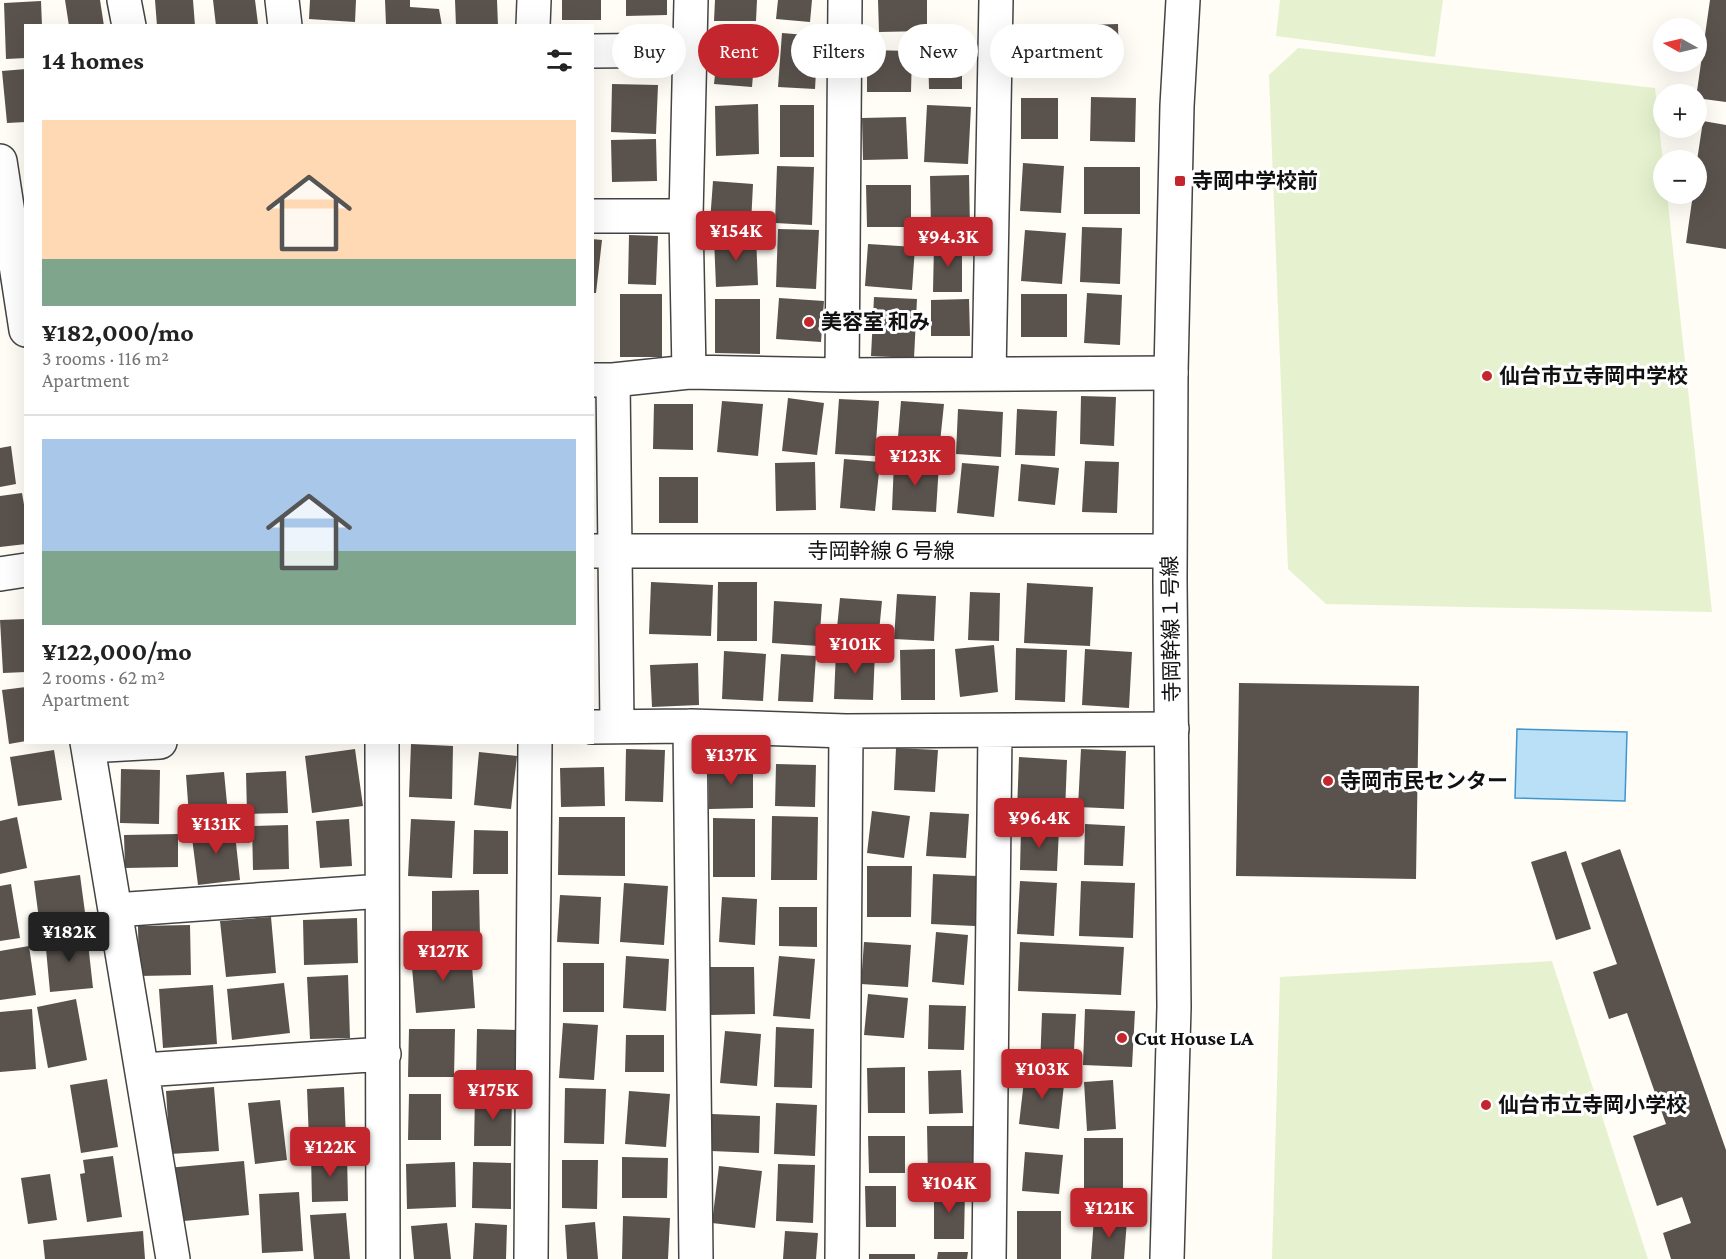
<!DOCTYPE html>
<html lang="en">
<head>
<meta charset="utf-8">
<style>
  :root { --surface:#fff; --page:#f2f2f2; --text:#222; --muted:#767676; --line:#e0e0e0; --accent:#c4262e }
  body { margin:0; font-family:"Crimson Pro","Noto Sans JP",serif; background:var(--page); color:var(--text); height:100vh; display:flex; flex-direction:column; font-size:22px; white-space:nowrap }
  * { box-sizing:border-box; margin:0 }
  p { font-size:20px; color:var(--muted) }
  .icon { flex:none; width:33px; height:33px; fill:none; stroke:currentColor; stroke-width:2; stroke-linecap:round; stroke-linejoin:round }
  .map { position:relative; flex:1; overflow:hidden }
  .drawer { position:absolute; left:24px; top:24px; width:570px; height:720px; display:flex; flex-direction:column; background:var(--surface); border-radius:0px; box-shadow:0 6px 24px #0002 }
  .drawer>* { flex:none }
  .banner { position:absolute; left:612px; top:24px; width:570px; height:54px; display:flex; gap:12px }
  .needle { width:39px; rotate:278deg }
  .buttons { position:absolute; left:1653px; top:18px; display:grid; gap:12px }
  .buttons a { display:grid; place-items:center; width:54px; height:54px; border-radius:50%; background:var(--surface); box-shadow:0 6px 24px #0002; font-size:30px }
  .price { position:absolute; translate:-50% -51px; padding:0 14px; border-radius:6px; background:var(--accent); color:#fff; font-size:20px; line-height:39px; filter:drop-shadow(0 2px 3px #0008) }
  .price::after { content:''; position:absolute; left:50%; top:36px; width:18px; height:14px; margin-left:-9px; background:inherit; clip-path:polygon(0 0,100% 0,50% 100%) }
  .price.selected { background:#222; color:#fff }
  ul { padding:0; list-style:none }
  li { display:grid; align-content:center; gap:12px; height:318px; padding:0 18px }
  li+li { border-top:2px solid var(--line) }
  li span { display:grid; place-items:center; height:186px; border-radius:0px; color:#555 }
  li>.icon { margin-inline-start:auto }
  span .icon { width:108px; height:108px; fill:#fffc; stroke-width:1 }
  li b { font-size:26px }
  h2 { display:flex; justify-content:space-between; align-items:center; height:72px; padding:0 18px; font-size:26px }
  .tag { padding:0 21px; border-radius:27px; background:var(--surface); box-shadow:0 6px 24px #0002; font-size:21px; line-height:54px }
  .tag.selected { background:var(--accent); color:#fff }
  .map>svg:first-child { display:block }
  .pitch { fill:#e6f2cf }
  .water { fill:#b9e0f7; stroke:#3f96cf; stroke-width:1.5 }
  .building { fill:#5a524d }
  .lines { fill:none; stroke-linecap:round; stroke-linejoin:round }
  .minor-casing { stroke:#444; stroke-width:36 }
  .tertiary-casing { stroke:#444; stroke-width:36 }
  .minor { stroke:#fff; stroke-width:33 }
  .tertiary { stroke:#fff; stroke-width:33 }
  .poi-dot { fill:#c4262e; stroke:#fff; stroke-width:2 }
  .labels { text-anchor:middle; stroke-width:6; stroke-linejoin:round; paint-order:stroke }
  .poi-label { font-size:21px; font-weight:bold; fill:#111; stroke:#fff; text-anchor:start }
  .street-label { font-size:21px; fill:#111; stroke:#fff }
</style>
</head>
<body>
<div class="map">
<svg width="1726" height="1259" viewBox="0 0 1726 1259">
  <rect width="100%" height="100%" fill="#fffdf5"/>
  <path class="pitch" d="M1280 0H1443L1435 57 1276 36Z
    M1298 48 1655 88 1663 162 1664 194H1667L1712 612 1326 604 1288 569 1269 75Z
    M1552 961 1648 1259H1272L1280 977Z"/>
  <path class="water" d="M1517 729 1627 732 1625 801 1515 798Z"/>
  <path class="building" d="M65 0H100L104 26H69Z
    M155 0H193L195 26H157Z
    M213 0H255L258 24 216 26Z
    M310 0H356L355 22 309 19Z
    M385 0H410V7L439 9 442 26 386 25Z
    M455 0H497L498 26H456Z
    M562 0H601V20H562Z
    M626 0H667V15L626 16Z
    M715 0H757L756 21H714Z
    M778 0H812L810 22 776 19Z
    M878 0H927V31L879 32Z
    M1710 0H1726V102L1696 98Z
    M41 1 42 26H26V58L6 59 4 3Z
    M1118 24 1119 67 1085 68 1084 25Z
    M1023 25 1059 29 1055 69 1019 65Z
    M782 33 818 36 815 89 778 87Z
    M719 36 756 39 752 87 714 84Z
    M867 50 912 51 911 92H867Z
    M962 50V89H929L928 51Z
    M26 69V122L7 123 2 71Z
    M612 84 658 85 656 134 611 132Z
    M1091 97 1136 98 1135 142 1090 141Z
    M1021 98H1058V139H1021Z
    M758 104 759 154 716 156 715 106Z
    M780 105H814V157H780Z
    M927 105 971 107 968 164 924 162Z
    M906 117 908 159 863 160 862 118Z
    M1703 121 1726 125V249L1686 243 1693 194H1696V167Z
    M656 139 657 181 612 182 611 140Z
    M1023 163 1064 166 1061 213 1020 211Z
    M777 166 814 167 812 225 775 223Z
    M1084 167H1140V214H1084Z
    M969 175 970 229 931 230 930 176Z
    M713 181 753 184 751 224 710 222Z
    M866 185H911V227H867Z
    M1082 227 1122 228 1120 284 1080 282Z
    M778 229 819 230 816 289 776 287Z
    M1025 230 1066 233 1062 284 1021 281Z
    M629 235 658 236 656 285 628 284Z
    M756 236 758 285 716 287 714 238Z
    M592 239 602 240 596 293H592Z
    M868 244 915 247 912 290 865 286Z
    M934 244H962V292H933Z
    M1087 293 1122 295 1120 345 1084 343Z
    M620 294H662V357H620Z
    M1021 294H1067V337H1021Z
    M874 297 917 299 914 358 871 356Z
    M779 298 824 301 821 342 776 339Z
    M715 299H760V354L715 353Z
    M969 299 970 336H931V300Z
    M1081 396 1116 397 1114 446 1080 444Z
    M788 398 824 403 817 455 782 451Z
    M839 399 879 401 875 456 835 454Z
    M722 401 763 404 758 456 717 452Z
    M901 401 944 404 939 452 897 449Z
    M654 404H693V450L653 449Z
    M958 409 1003 412 1001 457 956 454Z
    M1017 409 1057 411 1055 456 1015 455Z
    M11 446 16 484 0 487V448Z
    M844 459 880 462 875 511 840 508Z
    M894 461 939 464 936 512 892 510Z
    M1085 461 1119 462 1117 513 1082 512Z
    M815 462 816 510 776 511 775 463Z
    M962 463 999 466 994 517 957 513Z
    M1021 464 1059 468 1055 505 1018 501Z
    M659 477H698V523H659Z
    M22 493 26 516V544L0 547V496Z
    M651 582 713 585 711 636 649 634Z
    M718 582H757V641H717Z
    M1027 583 1093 587 1090 646 1024 643Z
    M970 592 1000 593 999 641 968 640Z
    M897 594 936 596 934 641 894 639Z
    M840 598 882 601 878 642 836 638Z
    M774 601 822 604 819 646 772 643Z
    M26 619V672L3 673 0 620Z
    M994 645 998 692 960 697 955 649Z
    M1016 648 1067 650 1065 702 1015 700Z
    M935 649V700H901L900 650Z
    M1085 649 1132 652 1129 708 1082 705Z
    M836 650 875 651 873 700 834 699Z
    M724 651 766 654 763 701 722 699Z
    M781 654 816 656 813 702 778 701Z
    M698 663 699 705 652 707 650 665Z
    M1239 683 1419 686 1416 879 1236 876Z
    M26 687V741L9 744 2 690Z
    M411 744 453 746 452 799 409 797Z
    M896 748 938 750 935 792 894 790Z
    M355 749 363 806 312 813 305 756Z
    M626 749 665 750 663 802 625 801Z
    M1081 749 1126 751 1124 809 1078 807Z
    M54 750 62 800 18 806 10 757Z
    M479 752 517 756 511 809 474 805Z
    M1019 757 1067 760 1065 813 1017 811Z
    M708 764H753V808L709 809Z
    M776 764 816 765 815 807 775 806Z
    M604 767 605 806 561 807 560 768Z
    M121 769 160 770 159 824 120 823Z
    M286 771 288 813 247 814 246 773Z
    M224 772 228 814 189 816 186 775Z
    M872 811 910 816 904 858 867 853Z
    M930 812 969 814 966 858 926 856Z
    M772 816 818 817 817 880H771Z
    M17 817 27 868 0 874V821Z
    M559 817H625V876L558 875Z
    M713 818 755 819V877H713Z
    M349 819 352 866 320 868 316 821Z
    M411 819 455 821 452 878 408 876Z
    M1085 824 1125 826 1123 866 1084 865Z
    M234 825 240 880 198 885 191 830Z
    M288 825 289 869 253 870 252 826Z
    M1021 827 1059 829 1057 871 1020 870Z
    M474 830 508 831V874H473Z
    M178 834V867L125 868 124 835Z
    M1620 849 1726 1150V1259H1671L1663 1233 1691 1223 1682 1197 1657 1206 1633 1136 1666 1124 1627 1013 1609 1019 1593 972 1617 964 1581 863Z
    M1566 851 1591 929 1556 940 1531 862Z
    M867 866H912L911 917H867Z
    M933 874 977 876 975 926 931 924Z
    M80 875 86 920 40 927 34 881Z
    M1020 881 1057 883 1054 936 1017 934Z
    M1081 881 1135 883 1133 938 1079 936Z
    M624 883 668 886 664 945 620 942Z
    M11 884 20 938 0 941V886Z
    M479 890 480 938 432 939V891Z
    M560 895 601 897 599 944 557 942Z
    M722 897 757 899 755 945 719 942Z
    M779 907H817V947L779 946Z
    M271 917 276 973 226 977 220 921Z
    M357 918 358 963 304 965 303 920Z
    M190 925 191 975 139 976 138 926Z
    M936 932 968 935 964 985 932 982Z
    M87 934 93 988 50 992 45 938Z
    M864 942 911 945 908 987 861 984Z
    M1020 942 1124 947 1121 995 1018 991Z
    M29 946 36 995 0 1000V951Z
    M471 951 475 1008 416 1013 411 956Z
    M626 956 669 959 666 1011 623 1008Z
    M779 956 815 959 810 1019 773 1016Z
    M563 963H604V1012H563Z
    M709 967H754L755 1014 710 1015Z
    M348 975 350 1038 310 1039 307 977Z
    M284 983 290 1033 232 1040 227 989Z
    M213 985 217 1044 163 1048 159 989Z
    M868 994 908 998 904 1038 864 1035Z
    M76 999 87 1060 48 1068 37 1007Z
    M929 1005 966 1006 964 1050 928 1049Z
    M32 1009 36 1069 0 1072V1012Z
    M1085 1009 1135 1011 1132 1067 1083 1065Z
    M1042 1013 1076 1014 1073 1068 1040 1067Z
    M563 1023 598 1025 594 1080 559 1078Z
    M776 1027 814 1029 812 1088 774 1087Z
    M409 1029H455L454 1077H408Z
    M477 1029 519 1030 517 1078 476 1076Z
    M725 1031 761 1034 757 1086 720 1083Z
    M626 1035H664V1072H625Z
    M905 1067V1113H868L867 1068Z
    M961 1070 963 1113 929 1114 928 1071Z
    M1025 1072 1065 1076 1059 1129 1019 1124Z
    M107 1079 118 1147 81 1153 70 1085Z
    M1113 1080 1116 1129 1087 1131 1084 1082Z
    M214 1087 219 1151 170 1154 166 1091Z
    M344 1087 346 1140 309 1141 307 1089Z
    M565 1088 606 1089 604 1144 564 1143Z
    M629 1091 670 1094 666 1147 625 1144Z
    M409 1094H441V1140H408Z
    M475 1095 512 1096 511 1146H474Z
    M280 1100 287 1160 255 1164 248 1103Z
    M776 1103 817 1105 815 1156 774 1154Z
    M712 1114 760 1116 759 1153 711 1151Z
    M927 1126H973L974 1177 928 1178Z
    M868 1136H905V1173H869Z
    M1084 1138H1123V1198L1084 1199Z
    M1025 1152 1063 1155 1059 1194 1022 1191Z
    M347 1154 348 1201 312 1202 311 1155Z
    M113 1156 122 1217 87 1222 80 1174 85 1173 83 1160Z
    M622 1157 668 1158 667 1198H622Z
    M562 1160H598L597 1209 562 1208Z
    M244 1161 249 1215 173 1222 167 1168Z
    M455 1162 456 1207 407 1209 406 1164Z
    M473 1162 511 1163V1209L472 1208Z
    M778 1164 815 1165 813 1223 776 1221Z
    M719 1166 762 1171 755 1228 712 1223Z
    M50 1174 57 1220 28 1224 21 1178Z
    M865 1186H896V1227H866Z
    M934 1190H965L964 1239H934Z
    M299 1192 303 1251 262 1253 259 1194Z
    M1017 1211H1061V1259H1017Z
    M346 1213 350 1259H314L310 1215Z
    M623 1216 670 1218 668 1259H622Z
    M1094 1218 1127 1220 1124 1259H1091Z
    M595 1222 598 1259H567L565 1225Z
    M447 1223 451 1259H414L411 1226Z
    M475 1223 507 1225 506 1259H473Z
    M143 1231 145 1259H45L43 1240Z
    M785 1231 818 1233 816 1259H783Z
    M938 1252H968L967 1259H937Z
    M869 1254H915V1259H869Z"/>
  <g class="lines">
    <g class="minor-casing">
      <path id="minor" d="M124 0 129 26
        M282 0 285 26
        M533 26 534 0
        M592 51 691 50
        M0 161 26 330
        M592 216H686
        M689 372 686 216 691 0
        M989 374 996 0
        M842 375 845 0
        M592 380H613L689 372 842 375 1171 373
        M613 380 617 726
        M690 726 696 1259
        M592 727 690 726 846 731 1172 729
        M87 742 173 1259
        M382 742 383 1259
        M88 746 160 742
        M115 910 382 891
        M143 1070 384 1054
        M531 1259 535 742
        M842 1259 846 731
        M989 1259 995 731"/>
    </g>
    <g class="tertiary-casing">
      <path id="tertiary" d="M592 551H1170
        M0 574 26 570
        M1167 1259 1174 1007 1170 580 1171 373 1177 106 1183 0"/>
    </g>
    <use href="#minor" class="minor"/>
    <use href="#tertiary" class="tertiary"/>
  </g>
  <g class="poi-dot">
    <rect x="1174" y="175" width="12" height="12" rx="3"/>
    <circle cx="809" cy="322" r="6"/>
    <circle cx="1487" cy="376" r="6"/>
    <circle cx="1328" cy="781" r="6"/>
    <circle cx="1122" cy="1038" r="6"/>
    <circle cx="1486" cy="1105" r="6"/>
  </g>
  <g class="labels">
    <g class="poi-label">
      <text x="1192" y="188">寺岡中学校前</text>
      <text x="821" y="329">美容室 和み</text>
      <text x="1499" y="383">仙台市立寺岡中学校</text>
      <text x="1340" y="788">寺岡市民センター</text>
      <text x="1134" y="1045">Cut House LA</text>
      <text x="1498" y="1112">仙台市立寺岡小学校</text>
    </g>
    <g class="street-label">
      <text x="881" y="558">寺岡幹線６号線</text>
      <text transform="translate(1171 629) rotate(-91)" y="7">寺岡幹線１号線</text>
    </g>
  </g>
</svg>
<div class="buttons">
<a><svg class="needle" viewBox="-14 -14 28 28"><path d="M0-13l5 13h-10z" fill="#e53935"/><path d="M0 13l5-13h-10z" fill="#767676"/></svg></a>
<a>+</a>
<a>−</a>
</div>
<b class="price" style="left:736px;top:262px">¥154K</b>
<b class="price" style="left:948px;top:268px">¥94.3K</b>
<b class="price" style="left:915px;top:487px">¥123K</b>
<b class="price" style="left:855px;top:675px">¥101K</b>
<b class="price" style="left:731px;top:786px">¥137K</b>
<b class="price" style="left:1039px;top:849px">¥96.4K</b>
<b class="price" style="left:216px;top:855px">¥131K</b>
<b class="price selected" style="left:69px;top:963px">¥182K</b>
<b class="price" style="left:443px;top:982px">¥127K</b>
<b class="price" style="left:1042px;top:1100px">¥103K</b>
<b class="price" style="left:493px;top:1121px">¥175K</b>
<b class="price" style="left:330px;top:1178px">¥122K</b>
<b class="price" style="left:949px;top:1214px">¥104K</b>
<b class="price" style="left:1109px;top:1239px">¥121K</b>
<div class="banner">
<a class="tag">Buy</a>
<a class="tag selected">Rent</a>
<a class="tag">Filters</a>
<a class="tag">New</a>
<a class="tag">Apartment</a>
</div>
<section class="drawer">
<h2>14 homes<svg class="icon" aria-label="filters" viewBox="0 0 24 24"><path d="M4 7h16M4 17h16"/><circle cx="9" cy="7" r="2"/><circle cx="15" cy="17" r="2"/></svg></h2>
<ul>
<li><span style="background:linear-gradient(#ffd9b3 75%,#7fa58c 0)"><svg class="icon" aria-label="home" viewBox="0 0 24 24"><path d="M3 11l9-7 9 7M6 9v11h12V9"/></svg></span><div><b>¥182,000/mo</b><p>3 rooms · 116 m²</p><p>Apartment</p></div></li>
<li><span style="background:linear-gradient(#a9c7e8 60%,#7fa58c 0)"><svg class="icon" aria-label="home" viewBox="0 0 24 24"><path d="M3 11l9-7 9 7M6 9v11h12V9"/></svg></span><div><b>¥122,000/mo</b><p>2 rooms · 62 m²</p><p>Apartment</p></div></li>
</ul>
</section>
</div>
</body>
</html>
